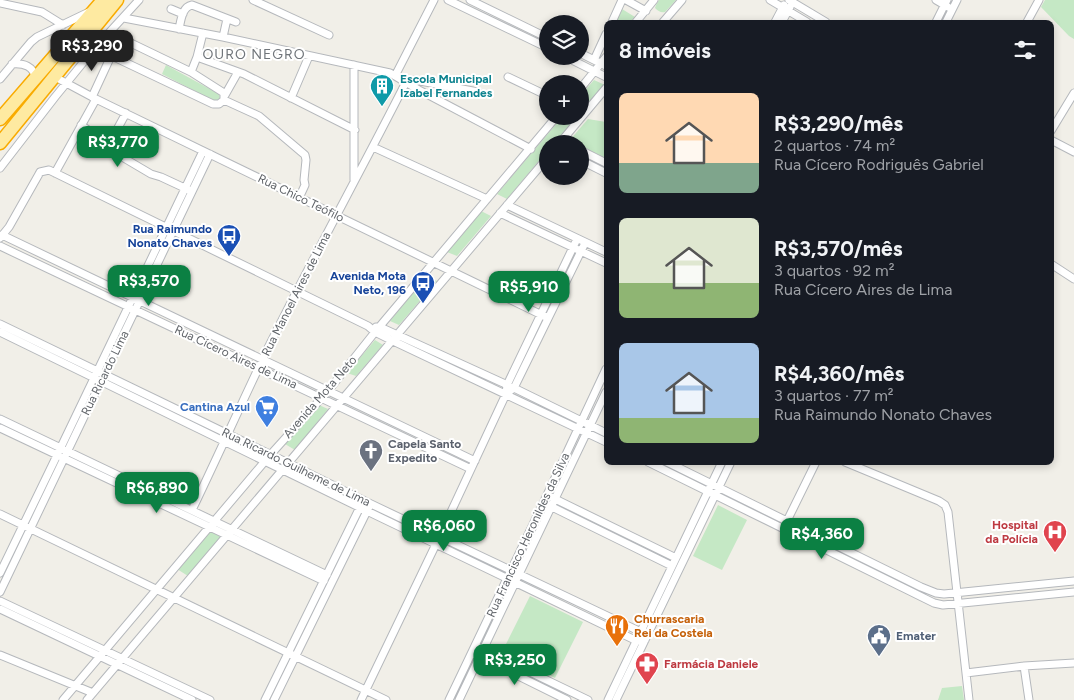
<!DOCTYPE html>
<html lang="pt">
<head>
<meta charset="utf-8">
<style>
  :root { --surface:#171b24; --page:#20242c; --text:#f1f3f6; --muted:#9ea1a6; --accent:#0b8043 }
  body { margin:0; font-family:Figtree,sans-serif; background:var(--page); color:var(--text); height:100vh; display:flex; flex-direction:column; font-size:19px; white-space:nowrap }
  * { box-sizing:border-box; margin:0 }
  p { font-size:16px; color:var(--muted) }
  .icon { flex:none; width:28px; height:28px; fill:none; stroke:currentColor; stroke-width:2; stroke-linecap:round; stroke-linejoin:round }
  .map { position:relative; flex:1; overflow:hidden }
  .details { position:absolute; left:604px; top:20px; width:450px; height:445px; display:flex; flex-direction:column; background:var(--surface); border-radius:8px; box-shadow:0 2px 8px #0003 }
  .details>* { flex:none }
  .fabs { position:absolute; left:539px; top:15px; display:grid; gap:10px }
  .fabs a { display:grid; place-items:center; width:50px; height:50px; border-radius:50%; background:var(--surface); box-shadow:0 2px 8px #0003; font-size:25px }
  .price { position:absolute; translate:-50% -42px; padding:0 11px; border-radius:10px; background:var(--accent); color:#fff; font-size:16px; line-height:32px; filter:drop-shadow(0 1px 2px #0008) }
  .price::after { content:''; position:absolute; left:50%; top:30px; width:15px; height:11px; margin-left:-8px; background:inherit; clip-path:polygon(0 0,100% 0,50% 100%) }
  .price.on { background:#222; color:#fff }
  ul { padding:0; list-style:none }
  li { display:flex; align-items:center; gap:15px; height:125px; padding:0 15px }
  li span { display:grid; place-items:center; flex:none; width:140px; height:100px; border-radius:8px; color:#555 }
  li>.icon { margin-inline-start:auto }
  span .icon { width:60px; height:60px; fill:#fffc; stroke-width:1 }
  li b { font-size:21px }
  h2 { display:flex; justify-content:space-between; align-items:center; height:60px; padding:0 15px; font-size:21px }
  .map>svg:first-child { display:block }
  .green { fill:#c5e8c5 }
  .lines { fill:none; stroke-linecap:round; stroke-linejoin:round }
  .minor-casing { stroke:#b5b8bc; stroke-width:9 }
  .trunk-casing { stroke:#f9ab00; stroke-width:15 }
  .minor { stroke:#fff; stroke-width:7 }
  .trunk { stroke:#feeaa1; stroke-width:12 }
  .labels { text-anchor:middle; stroke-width:4; stroke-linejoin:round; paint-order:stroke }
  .culture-label { font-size:12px; font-weight:bold; fill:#0d838f; stroke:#fff; text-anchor:start }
  .street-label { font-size:12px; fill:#5f6368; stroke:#fff }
  .transit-label { font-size:12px; font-weight:bold; fill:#164399; stroke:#fff; text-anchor:end }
  .shop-label { font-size:12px; font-weight:bold; fill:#366cbe; stroke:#fff; text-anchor:end }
  .worship-label { font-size:12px; font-weight:bold; fill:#5b616d; stroke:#fff; text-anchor:start }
  .health-label { font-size:12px; font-weight:bold; fill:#be3a42; stroke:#fff; text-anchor:end }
  .food-label { font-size:12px; font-weight:bold; fill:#c56008; stroke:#fff; text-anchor:start }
  .service-label { font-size:12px; font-weight:bold; fill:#4e5e75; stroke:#fff; text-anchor:start }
  .neighbourhood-label { font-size:14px; letter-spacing:1px; fill:#70757a; stroke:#fff }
</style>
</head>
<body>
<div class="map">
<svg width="1074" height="700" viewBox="0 0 1074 700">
  <rect width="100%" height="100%" fill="#f1efe8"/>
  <path class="green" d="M659 0H676L665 12C661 13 658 11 655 8L656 5Z
    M1045 0H1074V39L1069 36 1041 7Z
    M622 9 635 17 630 22H616Z
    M166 65 219 94 220 98 216 102 162 74Z
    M594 80 605 85 580 114V96Z
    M563 116H578L554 144H548L547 151 507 199 497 194Z
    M588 119 606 122V158L580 146V144H575L569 141Z
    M481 211 491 216 457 256 447 252Z
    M426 276 437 281 399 325 390 321Z
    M375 340 383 345 356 376 347 373Z
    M319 405 328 409 295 450 285 444Z
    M718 505 747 520 722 570 693 556Z
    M210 531 223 538 188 576 177 569Z
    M530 596 583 622 555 678 502 652Z
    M962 686 964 700H938L942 688Z"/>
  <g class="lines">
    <g class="minor-casing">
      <path id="minor" d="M253 0 329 35
        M448 0 548 48
        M470 0 548 38
        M626 0 646 11
        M770 0 807 22
        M789 0 826 22
        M936 0 948 7
        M0 3 42 12 63 25
        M171 9 183 14
        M124 18 223 37 390 73 419 90 531 149
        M612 22 622 0
        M636 22 654 0
        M663 22 682 0
        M775 22 784 5
        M782 22 790 7
        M936 22 947 0
        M946 22 957 0
        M1027 22 1039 0
        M179 29C181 20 182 7 192 5L236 22
        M223 37 227 19
        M95 48 213 104H219L224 100V93L191 72 110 33
        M580 53 606 66
        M564 56 606 77
        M197 57 244 74 355 130
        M594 60 606 34
        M12 64C23 63 35 66 35 79
        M354 65V180
        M191 72 197 57 203 33
        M395 76 434 0
        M55 77 96 99 548 318
        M508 77 548 96
        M0 79 31 42 37 37 89 12
        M406 82 415 80 478 92
        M580 89 606 57
        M225 95 238 72
        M92 97 111 56
        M291 98 309 56
        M224 100 259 116 305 155 306 160 304 180 305 185 299 198
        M126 113 107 148 151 174 161 177 189 190
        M81 125 109 145
        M1051 131 1074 93
        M1051 140 1074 152
        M559 144 606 88
        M373 147 487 199
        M580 150 606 163
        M580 160 606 173
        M0 168 55 97 95 48 139 0
        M55 173 96 99
        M507 205 606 252
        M500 213 606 263
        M2 235 475 461
        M0 238 9 227 39 174 40 172 49 170 368 326 375 332 391 340 606 442
        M0 246 471 469
        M1051 264 1074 279
        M0 324 288 463 371 504 641 632 645 640
        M376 327H380L514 388 606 433
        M0 332 367 511 637 641 645 640
        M510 391 514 388 585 243
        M0 419 327 575
        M0 428 324 581
        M648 462 934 603 943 605 1074 592
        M667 462 921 587 936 593 944 594 1074 581
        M845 462 939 501 945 505 948 512 969 700
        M551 497 676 558
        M548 505 672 566
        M192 510C218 456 242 402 268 348 312 259 361 171 406 82
        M0 514 386 700
        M785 525 816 462
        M0 573 61 447 203 151
        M0 592 210 154
        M0 601 210 700
        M0 609 192 700
        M480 648 588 700
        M0 655 93 693
        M476 655 567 700
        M1024 666 1029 700
        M966 673 1024 666 1074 663
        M63 700 271 454 328 391 375 332 557 116
        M87 700 548 157
        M265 700 361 505
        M274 700 369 507
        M361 700 436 544 506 394 507 385 577 239
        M449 700 547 495 606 369
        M459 700 606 392
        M608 700 722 462
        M616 700 731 462"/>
    </g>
    <g class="trunk-casing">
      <path id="trunk" d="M0 119 103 0
        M0 143 117 0"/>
    </g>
    <use href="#minor" class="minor"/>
    <use href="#trunk" class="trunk"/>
  </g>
  <defs>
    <g id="building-pin" transform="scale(1.25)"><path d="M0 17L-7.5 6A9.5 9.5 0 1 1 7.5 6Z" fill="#0f9aa8" stroke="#fff"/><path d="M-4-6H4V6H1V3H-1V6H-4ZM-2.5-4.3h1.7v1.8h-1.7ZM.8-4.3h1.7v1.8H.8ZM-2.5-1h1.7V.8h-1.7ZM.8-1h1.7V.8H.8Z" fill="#fff"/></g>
    <g id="bus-pin" transform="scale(1.25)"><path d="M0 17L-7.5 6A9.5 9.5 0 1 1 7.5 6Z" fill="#1a4fb4" stroke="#fff"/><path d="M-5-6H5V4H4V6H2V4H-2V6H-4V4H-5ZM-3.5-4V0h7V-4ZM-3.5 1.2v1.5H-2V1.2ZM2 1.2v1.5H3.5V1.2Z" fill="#fff"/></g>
    <g id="supermarket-pin" transform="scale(1.25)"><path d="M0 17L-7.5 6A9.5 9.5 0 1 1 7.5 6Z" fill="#3f7fe0" stroke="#fff"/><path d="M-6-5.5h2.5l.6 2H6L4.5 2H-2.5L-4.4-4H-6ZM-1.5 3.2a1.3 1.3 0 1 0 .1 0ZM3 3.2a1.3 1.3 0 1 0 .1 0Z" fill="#fff"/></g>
    <g id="church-pin" transform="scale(1.25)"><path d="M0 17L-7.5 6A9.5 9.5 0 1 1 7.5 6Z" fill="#6b7280" stroke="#fff"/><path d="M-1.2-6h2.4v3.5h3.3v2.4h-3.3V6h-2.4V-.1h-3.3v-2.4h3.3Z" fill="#fff"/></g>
    <g id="hospital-pin" transform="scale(1.25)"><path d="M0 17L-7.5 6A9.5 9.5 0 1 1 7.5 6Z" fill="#e0444e" stroke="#fff"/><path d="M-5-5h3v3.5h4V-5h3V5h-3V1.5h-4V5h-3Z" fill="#fff"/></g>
    <g id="restaurant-pin" transform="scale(1.25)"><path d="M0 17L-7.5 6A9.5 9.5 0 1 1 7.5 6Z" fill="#e8710a" stroke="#fff"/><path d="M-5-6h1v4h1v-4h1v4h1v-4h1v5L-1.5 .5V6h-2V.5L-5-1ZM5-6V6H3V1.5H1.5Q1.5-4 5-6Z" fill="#fff"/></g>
    <g id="civic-pin" transform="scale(1.25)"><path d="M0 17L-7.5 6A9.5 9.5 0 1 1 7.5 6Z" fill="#5c6f8a" stroke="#fff"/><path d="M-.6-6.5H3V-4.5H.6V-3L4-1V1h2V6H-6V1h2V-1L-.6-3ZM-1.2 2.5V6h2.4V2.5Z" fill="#fff"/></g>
    <g id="pharmacy-pin" transform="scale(1.25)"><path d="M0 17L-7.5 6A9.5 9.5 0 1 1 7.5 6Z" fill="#e0444e" stroke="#fff"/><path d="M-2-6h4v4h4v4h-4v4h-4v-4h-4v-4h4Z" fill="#fff"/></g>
  </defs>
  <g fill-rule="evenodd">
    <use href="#building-pin" x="382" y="86"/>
    <use href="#bus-pin" x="229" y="236"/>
    <use href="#bus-pin" x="423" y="283"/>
    <use href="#supermarket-pin" x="267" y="407"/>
    <use href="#church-pin" x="371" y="451"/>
    <use href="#hospital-pin" x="1055" y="532"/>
    <use href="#restaurant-pin" x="617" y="626"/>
    <use href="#civic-pin" x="879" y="636"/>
    <use href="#pharmacy-pin" x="647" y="664"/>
  </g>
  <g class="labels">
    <g class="culture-label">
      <text x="400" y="83">Escola Municipal<tspan x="400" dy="14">Izabel Fernandes</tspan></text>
    </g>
    <g class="street-label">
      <text transform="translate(301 198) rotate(26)" y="4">Rua Chico Teófilo</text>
      <text transform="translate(296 294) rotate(-63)" y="4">Rua Manoel Aires de Lima</text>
      <text transform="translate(236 357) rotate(25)" y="4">Rua Cícero Aires de Lima</text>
      <text transform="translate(105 373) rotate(-64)" y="4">Rua Ricardo Lima</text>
      <text transform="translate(320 397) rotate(-49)" y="4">Avenida Mota Neto</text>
      <text transform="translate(296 467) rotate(26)" y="4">Rua Ricardo Guilheme de Lima</text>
      <text transform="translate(528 535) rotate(-65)" y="4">Rua Francisco Heronildes da Silva</text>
    </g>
    <g class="transit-label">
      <text x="212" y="233">Rua Raimundo<tspan x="212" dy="14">Nonato Chaves</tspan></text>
      <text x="406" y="280">Avenida Mota<tspan x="406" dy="14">Neto, 196</tspan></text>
    </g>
    <g class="shop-label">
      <text x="250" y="411">Cantina Azul</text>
    </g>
    <g class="worship-label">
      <text x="388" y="448">Capela Santo<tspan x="388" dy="14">Expedito</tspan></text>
    </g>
    <g class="health-label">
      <text x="1038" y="529">Hospital<tspan x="1038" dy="14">da Polícia</tspan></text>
      <text x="664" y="668" text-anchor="start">Farmácia Daniele</text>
    </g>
    <g class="food-label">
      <text x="634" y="623">Churrascaria<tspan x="634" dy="14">Rei da Costela</tspan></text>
    </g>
    <g class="service-label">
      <text x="896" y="640">Emater</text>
    </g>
    <g class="neighbourhood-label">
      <text x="254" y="59">OURO NEGRO</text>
    </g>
  </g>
</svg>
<div class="fabs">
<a><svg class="icon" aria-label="layers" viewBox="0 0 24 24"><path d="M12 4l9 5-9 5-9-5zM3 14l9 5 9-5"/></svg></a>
<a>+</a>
<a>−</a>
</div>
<b class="price on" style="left:92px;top:72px">R$3,290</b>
<b class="price" style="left:118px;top:168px">R$3,770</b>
<b class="price" style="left:149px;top:307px">R$3,570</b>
<b class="price" style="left:529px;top:313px">R$5,910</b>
<b class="price" style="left:157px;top:514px">R$6,890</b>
<b class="price" style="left:444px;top:552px">R$6,060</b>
<b class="price" style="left:822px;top:560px">R$4,360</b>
<b class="price" style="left:515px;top:686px">R$3,250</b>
<section class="details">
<h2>8 imóveis<svg class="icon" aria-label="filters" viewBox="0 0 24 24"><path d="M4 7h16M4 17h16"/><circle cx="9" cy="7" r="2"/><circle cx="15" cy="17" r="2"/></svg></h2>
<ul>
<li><span style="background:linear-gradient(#ffd9b3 70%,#7fa58c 0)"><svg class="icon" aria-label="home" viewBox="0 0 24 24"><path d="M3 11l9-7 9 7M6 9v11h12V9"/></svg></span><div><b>R$3,290/mês</b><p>2 quartos · 74 m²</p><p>Rua Cícero Rodriguês Gabriel</p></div></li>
<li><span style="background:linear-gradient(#dfe7d0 65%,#8fb573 0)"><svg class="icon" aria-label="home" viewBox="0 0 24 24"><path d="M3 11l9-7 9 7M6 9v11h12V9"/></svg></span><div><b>R$3,570/mês</b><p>3 quartos · 92 m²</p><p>Rua Cícero Aires de Lima</p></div></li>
<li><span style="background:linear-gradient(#a9c7e8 75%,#8fb573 0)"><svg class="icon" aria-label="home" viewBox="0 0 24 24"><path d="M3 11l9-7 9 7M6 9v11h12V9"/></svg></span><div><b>R$4,360/mês</b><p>3 quartos · 77 m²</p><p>Rua Raimundo Nonato Chaves</p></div></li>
</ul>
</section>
</div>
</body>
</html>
